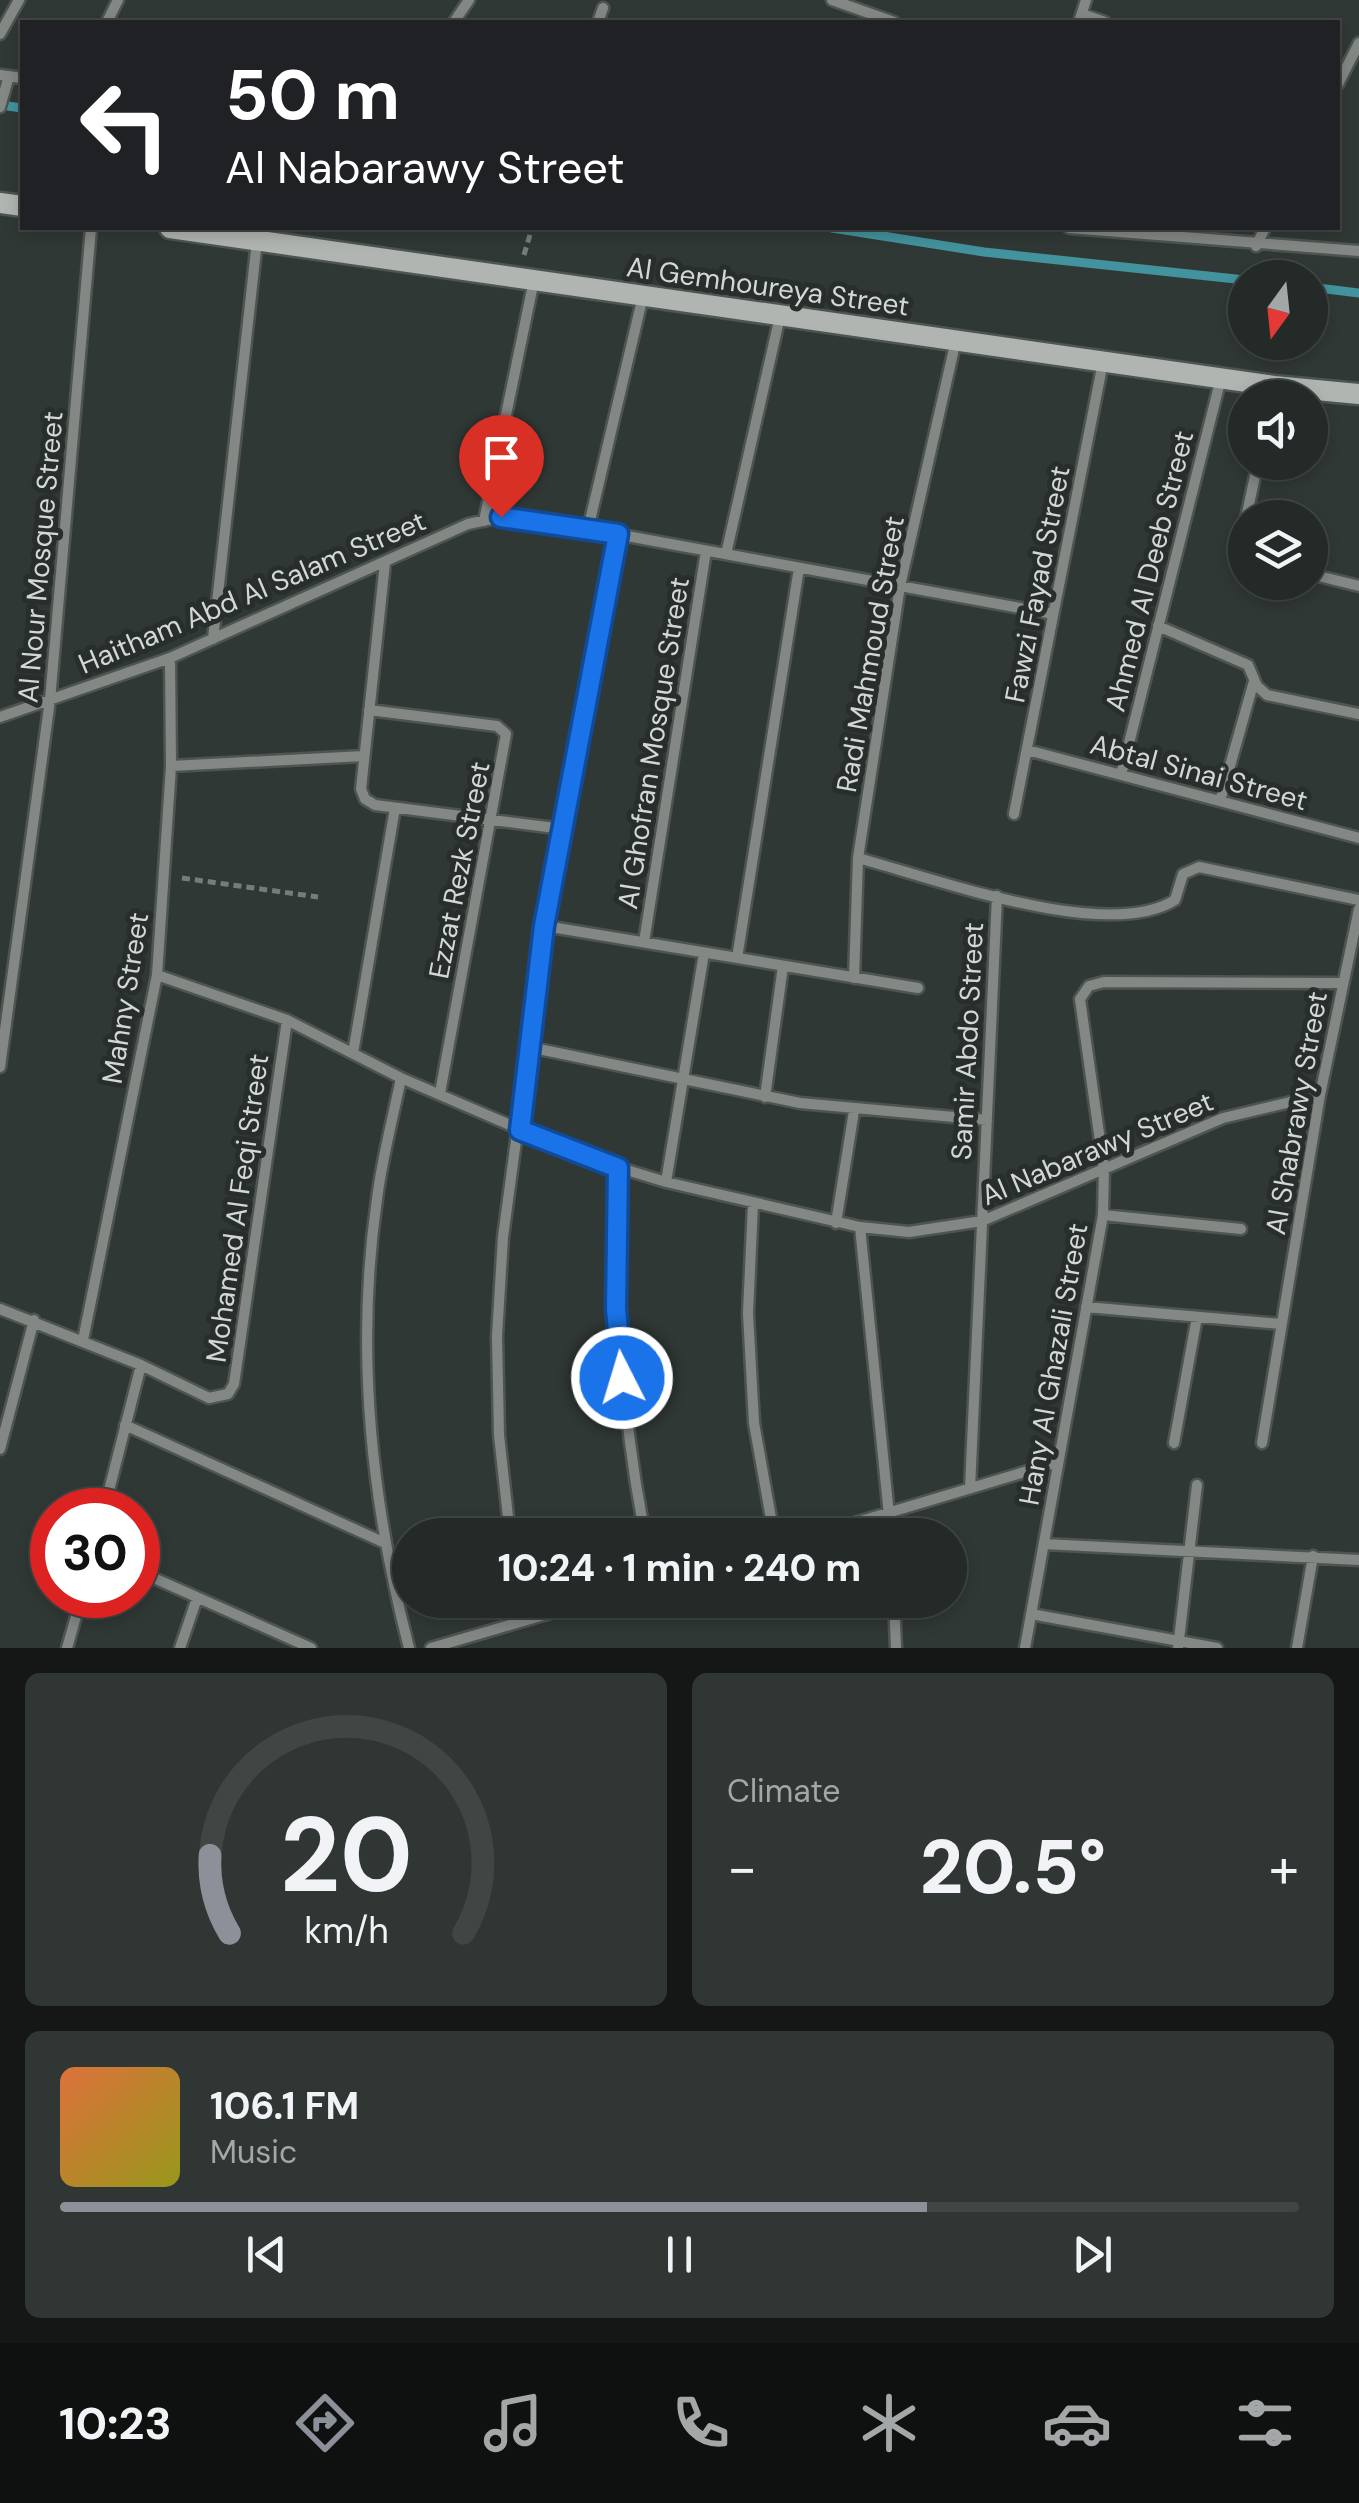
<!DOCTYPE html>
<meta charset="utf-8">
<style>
body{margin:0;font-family:"DM Sans",sans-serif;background:#303634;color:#f1f3f6;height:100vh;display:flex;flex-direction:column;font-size:38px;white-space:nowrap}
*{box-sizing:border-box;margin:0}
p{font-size:32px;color:#a3a7a8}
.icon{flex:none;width:55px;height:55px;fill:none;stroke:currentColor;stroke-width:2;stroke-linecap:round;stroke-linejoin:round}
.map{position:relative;height:1648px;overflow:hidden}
.drawer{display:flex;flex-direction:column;gap:25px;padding:25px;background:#141716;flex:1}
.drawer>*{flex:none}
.guide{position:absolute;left:20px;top:20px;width:1320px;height:210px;border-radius:0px;box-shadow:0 5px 15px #0003,0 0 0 2px #414645;background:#202124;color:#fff;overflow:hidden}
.needle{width:65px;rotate:195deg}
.tools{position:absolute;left:1228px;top:260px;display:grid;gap:20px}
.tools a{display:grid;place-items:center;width:100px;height:100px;border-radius:50%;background:#242a28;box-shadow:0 5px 15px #0003,0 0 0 2px #414645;font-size:50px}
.speed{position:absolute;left:30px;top:1488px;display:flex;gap:20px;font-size:50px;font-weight:700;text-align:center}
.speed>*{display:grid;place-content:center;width:130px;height:130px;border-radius:50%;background:#242a28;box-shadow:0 5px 15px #0003,0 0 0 2px #414645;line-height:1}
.speed .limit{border:15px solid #d22;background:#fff;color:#111}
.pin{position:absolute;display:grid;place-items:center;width:85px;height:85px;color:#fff;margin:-102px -42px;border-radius:50% 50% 50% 0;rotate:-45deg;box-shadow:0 0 10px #0007}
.pin .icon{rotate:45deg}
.me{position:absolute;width:110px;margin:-55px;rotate:355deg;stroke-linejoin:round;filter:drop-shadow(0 0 8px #0008)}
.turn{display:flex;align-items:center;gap:35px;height:210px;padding:0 40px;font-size:45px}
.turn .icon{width:130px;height:130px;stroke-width:2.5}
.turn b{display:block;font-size:70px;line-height:85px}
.big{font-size:75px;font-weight:800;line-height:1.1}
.drawer .card{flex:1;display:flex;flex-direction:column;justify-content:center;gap:15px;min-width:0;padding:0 35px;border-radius:15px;background:#303634}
.drawer .dial{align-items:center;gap:0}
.dial svg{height:260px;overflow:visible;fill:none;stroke:#414645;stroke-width:7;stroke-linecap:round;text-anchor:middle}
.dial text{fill:#f1f3f6;stroke:none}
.song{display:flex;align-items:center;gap:30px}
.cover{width:120px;height:120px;border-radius:15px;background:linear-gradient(135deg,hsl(20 70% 55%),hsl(60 70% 35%))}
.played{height:10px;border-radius:5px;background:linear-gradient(90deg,#8c9099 70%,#414645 70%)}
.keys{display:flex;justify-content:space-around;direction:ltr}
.heat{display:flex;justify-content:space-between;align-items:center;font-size:55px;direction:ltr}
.drawer .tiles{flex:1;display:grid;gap:25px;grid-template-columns:1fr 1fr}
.card:last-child{grid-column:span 2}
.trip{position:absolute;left:392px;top:1518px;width:575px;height:100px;border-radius:50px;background:#242a28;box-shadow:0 5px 15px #0003,0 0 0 2px #414645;font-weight:800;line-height:100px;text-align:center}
.tabs{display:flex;height:160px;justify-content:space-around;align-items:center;background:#0e1110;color:#a3a7a8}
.tabs .icon{width:70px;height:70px}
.tabs .on{color:#8c9099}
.tabs b{font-size:45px;color:#f1f3f6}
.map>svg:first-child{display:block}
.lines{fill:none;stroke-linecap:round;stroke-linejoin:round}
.stream{stroke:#42939d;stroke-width:9}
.minor-casing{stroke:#4d5552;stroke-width:15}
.secondary-casing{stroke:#4d5552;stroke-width:25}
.path{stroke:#767c79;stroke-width:5;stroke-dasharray:8 5;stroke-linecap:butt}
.minor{stroke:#848885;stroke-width:10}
.secondary{stroke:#b1b5b1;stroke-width:20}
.route-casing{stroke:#114b97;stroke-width:25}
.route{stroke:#1a73e8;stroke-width:18}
.labels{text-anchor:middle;stroke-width:10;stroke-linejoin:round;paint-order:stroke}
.street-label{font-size:28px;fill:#d3d8d5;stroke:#272e2b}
</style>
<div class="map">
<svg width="1359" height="1648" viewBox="0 0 1359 1648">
<rect width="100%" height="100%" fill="#303835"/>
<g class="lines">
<path class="stream" d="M0 105 22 108
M832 228 984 252 1245 280
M1310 287 1359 293"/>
<g class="minor-casing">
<path id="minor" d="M832 0 894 22
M1082 14 1105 22
M107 22 118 0
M454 22 469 0
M598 22 603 8
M1079 22 1086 0
M0 34 19 0
M0 75 22 78
M1338 84 1359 43
M0 107 9 76
M1069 228 1359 251
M1256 246 1265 228
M1246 518 1258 462
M484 521 534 280
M1245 522 1240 543 1245 554
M588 529 643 296
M726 554 780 316
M385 563 361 789 365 799 375 805 563 829
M1310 574 1359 586
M1158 626 1248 665 1257 686 1267 695 1359 714
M213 639 257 241
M369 710 497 726 506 734 440 1093
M0 717 170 658 468 524 501 517 534 519 1053 614
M1027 750 1359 838
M171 766 364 756
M1121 775 1221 378
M1220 801 1254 681
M1014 814 1103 362
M858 858C933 878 1107 943 1175 900L1183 874 1199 867 1359 900
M545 926 918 988
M644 942 706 551
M737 958 799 568
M157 975 287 1020 401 1078 584 1157 666 1182 860 1227 909 1232 982 1221 1223 1118 1320 1095
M854 978 858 858 900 586 956 340
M529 1047 800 1103 987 1120
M353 1053 395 808
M0 1067 50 700 91 228
M401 1078C393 1118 382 1158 377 1199 355 1350 371 1501 409 1648
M765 1097 783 966
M618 1168C616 1297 620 1408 645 1535
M666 1182 704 953
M753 1204 748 1313 754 1423 774 1535
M1103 1215 1241 1229
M836 1223 854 1111
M860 1227 891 1535
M1086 1307 1281 1324
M0 1309 141 1365 209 1398 228 1394 234 1384 287 1020
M83 1340 157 975 171 766 170 658
M125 1425 385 1543
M1174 1443 1197 1317
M1262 1443 1320 1095 1359 909
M0 1449 34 1320
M970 1488 997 896
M104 1510 141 1365
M510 1535 499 1435 497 1336 503 1237 545 926 618 534
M814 1535 1058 1462
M1044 1544 1359 1560
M138 1571 311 1648
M523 1600 527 1620
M894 1600 896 1648
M1031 1614 1217 1648
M67 1648 82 1595
M180 1648 197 1598
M431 1648 595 1600
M1025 1648 1103 1215 1104 1169 1080 999 1089 986 1104 982 1343 983
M1178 1648 1197 1485
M1297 1648 1313 1556"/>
</g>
<g class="secondary-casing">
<path id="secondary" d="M0 203 22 206
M170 228 1274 386 1359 394"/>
</g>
<path class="path" d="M524 255 532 228
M182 878 318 897"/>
<use href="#minor" class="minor"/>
<use href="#secondary" class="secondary"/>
</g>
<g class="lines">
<g class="route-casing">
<path id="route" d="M501 517 618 534 544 926 520 1130 618 1168 616 1308 622 1378"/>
</g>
<use href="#route" class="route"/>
</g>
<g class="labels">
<g class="street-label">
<text transform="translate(768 286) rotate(8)" y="10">Al Gemhoureya Street</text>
<text transform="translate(40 557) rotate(-85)" y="10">Al Nour Mosque Street</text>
<text transform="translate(1149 571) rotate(-76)" y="10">Ahmed Al Deeb Street</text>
<text transform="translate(1037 584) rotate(-79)" y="10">Fawzi Fayad Street</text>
<text transform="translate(252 592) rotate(-23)" y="10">Haitham Abd Al Salam Street</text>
<text transform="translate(870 654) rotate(-80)" y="10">Radi Mahmoud Street</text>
<text transform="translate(653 743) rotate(-81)" y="10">Al Ghofran Mosque Street</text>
<text transform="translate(1199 772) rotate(15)" y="10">Abtal Sinai Street</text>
<text transform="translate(459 870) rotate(-79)" y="10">Ezzat Rezk Street</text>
<text transform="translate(125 998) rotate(-81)" y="10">Mahny Street</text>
<text transform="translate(967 1041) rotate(-87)" y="10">Samir Abdo Street</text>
<text transform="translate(1296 1113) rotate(-80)" y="10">Al Shabrawy Street</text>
<text transform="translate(1097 1148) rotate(-23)" y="10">Al Nabarawy Street</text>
<text transform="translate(237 1208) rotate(-82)" y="10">Mohamed Al Feqi Street</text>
<text transform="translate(1053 1364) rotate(-80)" y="10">Hany Al Ghazali Street</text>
</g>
</g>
</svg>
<div class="tools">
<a><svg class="needle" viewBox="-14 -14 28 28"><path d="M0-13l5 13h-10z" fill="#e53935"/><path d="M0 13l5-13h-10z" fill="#a3a7a8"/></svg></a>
<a><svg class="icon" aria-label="sound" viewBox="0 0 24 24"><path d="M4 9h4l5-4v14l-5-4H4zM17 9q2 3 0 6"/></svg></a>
<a><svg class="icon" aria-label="layers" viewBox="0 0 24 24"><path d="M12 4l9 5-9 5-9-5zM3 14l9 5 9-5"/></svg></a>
</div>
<div class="speed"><div class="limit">30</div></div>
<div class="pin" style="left:501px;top:517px;background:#d93025"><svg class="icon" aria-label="arrive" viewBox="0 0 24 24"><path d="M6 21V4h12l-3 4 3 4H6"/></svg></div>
<svg class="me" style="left:622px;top:1378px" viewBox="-20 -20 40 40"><circle r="17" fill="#1a73e8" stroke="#fff" stroke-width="3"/><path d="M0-11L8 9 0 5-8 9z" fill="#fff"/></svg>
<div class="trip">10:24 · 1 min · 240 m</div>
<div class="guide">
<div class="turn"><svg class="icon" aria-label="left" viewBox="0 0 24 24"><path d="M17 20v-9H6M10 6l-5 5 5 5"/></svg><div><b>50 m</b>Al Nabarawy Street</div></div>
</div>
</div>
<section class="drawer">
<div class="tiles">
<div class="card dial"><svg viewBox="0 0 100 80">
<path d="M14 69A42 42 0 1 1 86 69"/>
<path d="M14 69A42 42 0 0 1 8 45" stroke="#8c9099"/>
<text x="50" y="56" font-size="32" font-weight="700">20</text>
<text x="50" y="72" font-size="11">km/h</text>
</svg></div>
<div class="card"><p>Climate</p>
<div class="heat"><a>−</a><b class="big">20.5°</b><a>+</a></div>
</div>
<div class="card">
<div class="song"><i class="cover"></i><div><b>106.1 FM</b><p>Music</p></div></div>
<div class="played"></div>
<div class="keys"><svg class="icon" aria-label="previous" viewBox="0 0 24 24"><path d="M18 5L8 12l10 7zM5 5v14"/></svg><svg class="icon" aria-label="pause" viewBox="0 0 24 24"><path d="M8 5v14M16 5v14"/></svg><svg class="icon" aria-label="next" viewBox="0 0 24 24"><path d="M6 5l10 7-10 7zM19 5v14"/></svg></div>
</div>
</div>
</section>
<nav class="tabs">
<b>10:23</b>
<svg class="icon on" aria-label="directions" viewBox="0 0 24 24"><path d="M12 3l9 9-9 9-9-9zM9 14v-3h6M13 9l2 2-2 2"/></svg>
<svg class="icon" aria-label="music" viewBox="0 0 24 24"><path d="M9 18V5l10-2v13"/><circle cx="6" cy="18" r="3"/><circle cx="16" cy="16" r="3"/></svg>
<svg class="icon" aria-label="phone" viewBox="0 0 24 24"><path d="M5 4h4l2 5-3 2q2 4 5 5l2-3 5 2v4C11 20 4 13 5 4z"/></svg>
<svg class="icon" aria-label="climate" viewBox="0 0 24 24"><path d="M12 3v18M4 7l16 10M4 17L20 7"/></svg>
<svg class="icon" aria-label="car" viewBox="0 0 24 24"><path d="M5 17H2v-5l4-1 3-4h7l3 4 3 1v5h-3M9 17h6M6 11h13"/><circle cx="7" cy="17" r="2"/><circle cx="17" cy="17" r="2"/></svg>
<svg class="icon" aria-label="filters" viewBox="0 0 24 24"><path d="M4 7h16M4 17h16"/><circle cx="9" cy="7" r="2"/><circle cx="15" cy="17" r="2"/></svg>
</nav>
